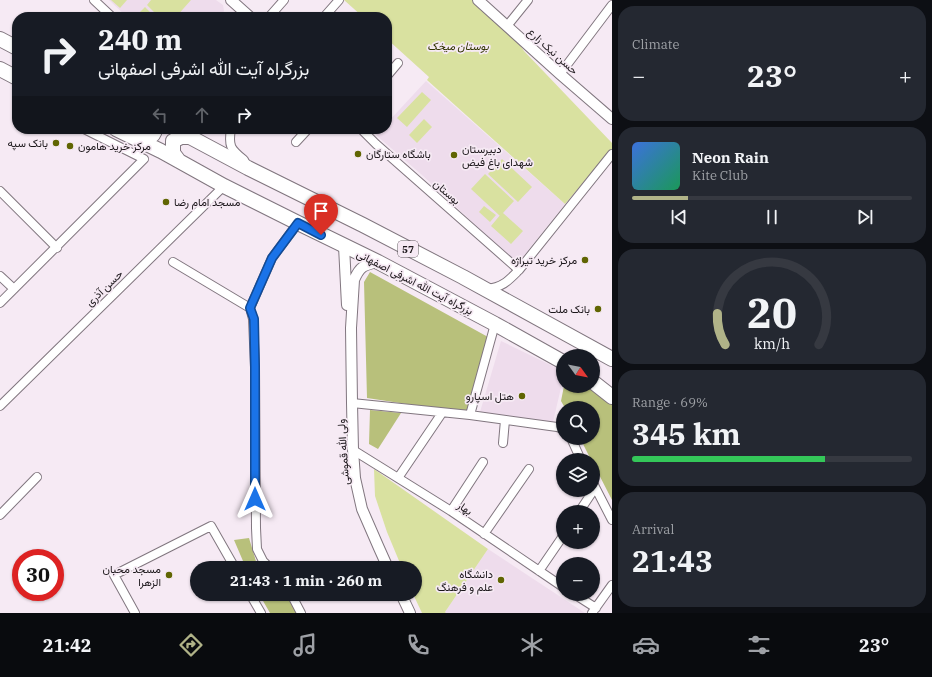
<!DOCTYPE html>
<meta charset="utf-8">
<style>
body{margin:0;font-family:"IBM Plex Serif",Vazirmatn,serif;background:#242831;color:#f1f3f6;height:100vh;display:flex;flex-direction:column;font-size:15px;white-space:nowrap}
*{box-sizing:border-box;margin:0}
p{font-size:13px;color:#9ea1a6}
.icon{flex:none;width:22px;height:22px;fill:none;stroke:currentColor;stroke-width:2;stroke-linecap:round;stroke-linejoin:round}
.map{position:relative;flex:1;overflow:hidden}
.details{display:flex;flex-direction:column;gap:6px;padding:6px;background:#0d0f14;width:320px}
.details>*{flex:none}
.guide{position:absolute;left:12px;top:12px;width:380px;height:122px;border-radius:16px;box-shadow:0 1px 3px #0004;background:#171b24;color:#f1f3f6;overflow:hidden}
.needle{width:26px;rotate:123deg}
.controls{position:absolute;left:556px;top:349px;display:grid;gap:8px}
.controls a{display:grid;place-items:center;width:44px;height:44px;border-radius:50%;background:#171b24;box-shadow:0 1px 3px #0004;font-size:20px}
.speed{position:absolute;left:12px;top:549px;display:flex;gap:8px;font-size:20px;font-weight:700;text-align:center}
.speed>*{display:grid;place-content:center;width:52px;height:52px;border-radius:50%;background:#171b24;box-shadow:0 1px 3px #0004;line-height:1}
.speed .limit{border:6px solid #d22;background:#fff;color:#111}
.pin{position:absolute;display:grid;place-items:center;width:34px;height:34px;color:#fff;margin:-41px -17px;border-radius:50% 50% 50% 0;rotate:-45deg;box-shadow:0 0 4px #0007}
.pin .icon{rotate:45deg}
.me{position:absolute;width:44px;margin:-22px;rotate:0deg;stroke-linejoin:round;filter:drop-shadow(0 0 3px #0008)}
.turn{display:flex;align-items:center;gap:14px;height:84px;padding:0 20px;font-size:18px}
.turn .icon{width:52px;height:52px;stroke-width:2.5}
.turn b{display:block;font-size:28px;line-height:34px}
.lanes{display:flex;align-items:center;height:38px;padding:0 20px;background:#0003;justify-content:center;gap:20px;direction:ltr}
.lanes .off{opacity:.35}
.big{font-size:30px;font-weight:800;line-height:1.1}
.details .widget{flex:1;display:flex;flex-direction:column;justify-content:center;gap:6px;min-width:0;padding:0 14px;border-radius:16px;background:#242831}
.details .dial{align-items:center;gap:0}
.dial svg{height:104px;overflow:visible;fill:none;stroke:#363941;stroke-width:7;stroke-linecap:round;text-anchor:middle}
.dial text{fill:#f1f3f6;stroke:none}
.song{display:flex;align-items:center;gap:12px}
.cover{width:48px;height:48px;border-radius:6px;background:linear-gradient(135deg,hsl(220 70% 55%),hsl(150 70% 35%))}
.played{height:4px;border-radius:2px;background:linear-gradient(90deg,#b0b388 20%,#363941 20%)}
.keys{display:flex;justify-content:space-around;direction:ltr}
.heat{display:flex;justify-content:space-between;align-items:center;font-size:22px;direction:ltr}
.charge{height:6px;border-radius:3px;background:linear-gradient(90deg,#34c759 69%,#363941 0)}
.trip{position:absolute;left:190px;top:561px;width:232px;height:40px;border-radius:20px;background:#171b24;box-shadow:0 1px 3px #0004;font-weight:800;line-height:40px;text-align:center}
.menu{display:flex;height:64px;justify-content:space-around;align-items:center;background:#090b0e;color:#9ea1a6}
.menu .icon{width:28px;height:28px}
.menu .active{color:#b0b388}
.menu b{font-size:18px;color:#f1f3f6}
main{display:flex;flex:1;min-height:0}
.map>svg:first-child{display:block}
.built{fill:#eedcec}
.green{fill:#d9e1a0}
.forest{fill:#b8c07b}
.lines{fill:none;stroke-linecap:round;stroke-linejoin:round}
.minor-casing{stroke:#81767f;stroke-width:10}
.tertiary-casing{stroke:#81767f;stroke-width:12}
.trunk-casing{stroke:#81767f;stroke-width:16}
.minor{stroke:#fff;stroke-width:8}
.tertiary{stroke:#fff;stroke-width:10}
.trunk{stroke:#fff;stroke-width:14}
.route-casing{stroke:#114b97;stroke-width:10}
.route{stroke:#1a73e8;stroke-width:7}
.poi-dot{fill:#606502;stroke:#f6eaf4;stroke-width:1.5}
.labels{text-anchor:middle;stroke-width:3.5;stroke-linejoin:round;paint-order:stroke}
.shield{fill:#f6eaf4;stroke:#5d565b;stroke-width:1}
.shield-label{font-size:10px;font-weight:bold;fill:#1b161a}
.park-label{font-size:11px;font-style:italic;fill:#313400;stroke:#f6eaf4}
.street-label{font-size:11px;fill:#1b161a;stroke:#f6eaf4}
.poi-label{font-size:11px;fill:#1b161a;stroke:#f6eaf4;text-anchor:end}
</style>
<main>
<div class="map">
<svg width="612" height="613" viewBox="0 0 612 613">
<rect width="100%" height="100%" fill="#f6eaf4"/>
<path class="built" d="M109 0H216L223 5 224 11 220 17H127Z
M426 81 565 204 517 264 422 175 376 135 381 129H387V123Z
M501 341 563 371V379L553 422 480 412Z
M488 549 585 613H446L445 612Z"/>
<path class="green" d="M111 0H127L120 8Z
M151 0H191L176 17H159L147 5Z
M344 0H472L516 39 524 51 612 143V149L565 204 427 80 429 77 387 39V17H363Z
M145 7 155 17H135Z
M422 92 431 100 407 127 397 118Z
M424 119 432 127 417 143 409 135Z
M502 159 532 187 518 202 488 174Z
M485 174 514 201 503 213 523 231 511 244 491 226 501 214 500 216 471 189Z
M484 206 496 215 490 222 479 212Z
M374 469 488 549 445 612 446 613H422L413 594H415V568H402L387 532 375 496Z"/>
<path class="forest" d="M370 272 488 337 466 413 367 398 364 282Z
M564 386H591L612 403V500L593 463V460H591L580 438H593V408H565L561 401Z
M370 410 401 413 378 449 369 444Z
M249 538 258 568H246L234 540Z
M259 594H286L297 613H270Z"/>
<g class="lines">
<g class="minor-casing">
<path id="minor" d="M94 0 112 17
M269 17 284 0
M324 17 339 0
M507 26 528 0
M560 74 612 5
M387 76 398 63
M231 129C228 147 231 149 244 160L245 162
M361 129 376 144 519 270
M296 142 308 129
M0 191 57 248
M173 262 250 308
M0 276 14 289
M487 289C503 287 508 281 519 270L612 154
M0 303 144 159 84 129
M352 403 470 415 557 427 563 429
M0 406 224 186
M470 415 495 324
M571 438 581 460
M503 443 505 420
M353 450 451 511 563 587
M398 478 442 413
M593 483 612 520
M451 511 483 462
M579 512 595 488
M0 515 37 477
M484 534 529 469
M270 568 263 561 257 549 256 528 255 367 253 319 250 308 272 258 298 223
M539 571 563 536
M250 594 261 613
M291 594 301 613
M574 594 596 608
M135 613 114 575 211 526 235 568
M592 613 612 585"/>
</g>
<g class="tertiary-casing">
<path id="tertiary" d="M231 0 250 17
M478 0 560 74 612 119
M344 246 347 305
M378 262C364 265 360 266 354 280L351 328 352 403 353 450 355 478 362 509 379 548 388 568
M401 594 410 613"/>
</g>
<g class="trunk-casing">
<path id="trunk" d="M0 39 17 48
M0 69 17 78
M116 129 161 151 224 186 298 223 378 262 495 324 563 362
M175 129 248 168 363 225 463 277 612 359
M137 139C145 139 154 139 155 129
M179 161 173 153V141L181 137H190
M593 382 612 397"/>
</g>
<use href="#minor" class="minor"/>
<use href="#tertiary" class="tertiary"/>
<use href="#trunk" class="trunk"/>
</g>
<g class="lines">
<g class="route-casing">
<path id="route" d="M255 499V367L254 319 250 308 272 258 298 223 321 235"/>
</g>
<use href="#route" class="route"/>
</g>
<g class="poi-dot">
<circle cx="56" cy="143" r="4"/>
<circle cx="70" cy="146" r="4"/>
<circle cx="358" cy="154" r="4"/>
<circle cx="454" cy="155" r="4"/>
<circle cx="166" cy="202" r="4"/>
<circle cx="585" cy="260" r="4"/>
<circle cx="598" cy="309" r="4"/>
<circle cx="522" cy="396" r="4"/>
<circle cx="169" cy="575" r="4"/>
<circle cx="501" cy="580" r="4"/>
</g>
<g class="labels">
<rect class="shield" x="398" y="241" width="20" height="16" rx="3"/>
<g class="shield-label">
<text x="408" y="253">57</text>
</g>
<g class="park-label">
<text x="458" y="50">بوستان میخک</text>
</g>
<g class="street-label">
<text transform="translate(553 51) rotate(42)" y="4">حسن نیک زارع</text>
<text transform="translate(447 192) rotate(41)" y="4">بوستان</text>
<text transform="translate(415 282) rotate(27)" y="4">بزرگراه آیت الله اشرفی اصفهانی</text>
<text transform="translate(104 288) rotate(-44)" y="4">حسن آذری</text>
<text transform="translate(343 452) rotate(-94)" y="4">ولی الله قموشی</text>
<text transform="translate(465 508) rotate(34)" y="4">بهار</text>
</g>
<g class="poi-label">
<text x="48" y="147">بانک سپه</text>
<text x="78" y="150" text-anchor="start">مرکز خرید هامون</text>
<text x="462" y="153" text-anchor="start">دبیرستان<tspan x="462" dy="13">شهدای باغ فیض</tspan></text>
<text x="366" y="158" text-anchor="start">باشگاه ستارگان</text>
<text x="174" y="206" text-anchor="start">مسجد امام رضا</text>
<text x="577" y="264">مرکز خرید تیراژه</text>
<text x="590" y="313">بانک ملت</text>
<text x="514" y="400">هتل اسپارو</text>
<text x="161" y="573">مسجد محبان<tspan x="161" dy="13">الزهرا</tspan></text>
<text x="493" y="578">دانشگاه<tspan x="493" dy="13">علم و فرهنگ</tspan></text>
</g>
</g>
</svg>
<div class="controls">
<a><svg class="needle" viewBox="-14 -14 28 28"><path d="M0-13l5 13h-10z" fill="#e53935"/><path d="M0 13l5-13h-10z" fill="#9ea1a6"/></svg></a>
<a><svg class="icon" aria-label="search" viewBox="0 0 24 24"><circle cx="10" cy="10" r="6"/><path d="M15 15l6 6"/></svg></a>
<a><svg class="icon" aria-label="layers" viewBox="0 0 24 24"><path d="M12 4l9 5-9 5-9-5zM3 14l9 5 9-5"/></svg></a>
<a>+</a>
<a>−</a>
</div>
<div class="speed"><div class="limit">30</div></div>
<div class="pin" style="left:321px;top:235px;background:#d93025"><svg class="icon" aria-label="arrive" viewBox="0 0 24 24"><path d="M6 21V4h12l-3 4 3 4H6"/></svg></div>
<svg class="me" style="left:255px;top:499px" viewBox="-20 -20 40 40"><path d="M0-17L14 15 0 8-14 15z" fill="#1a73e8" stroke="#fff" stroke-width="4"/></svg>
<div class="trip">21:43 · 1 min · 260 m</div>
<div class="guide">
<div class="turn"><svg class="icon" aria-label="right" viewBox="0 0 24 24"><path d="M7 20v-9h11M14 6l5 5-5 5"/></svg><div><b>240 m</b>بزرگراه آیت الله اشرفی اصفهانی</div></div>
<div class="lanes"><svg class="icon off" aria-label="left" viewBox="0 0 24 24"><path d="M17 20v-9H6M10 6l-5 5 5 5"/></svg><svg class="icon off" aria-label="ahead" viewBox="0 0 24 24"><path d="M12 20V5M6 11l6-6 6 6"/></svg><svg class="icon" aria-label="right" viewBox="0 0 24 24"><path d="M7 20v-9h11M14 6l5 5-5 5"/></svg></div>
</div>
</div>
<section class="details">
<div class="widget"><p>Climate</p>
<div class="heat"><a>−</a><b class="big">23°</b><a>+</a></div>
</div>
<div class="widget">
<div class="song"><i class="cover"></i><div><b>Neon Rain</b><p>Kite Club</p></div></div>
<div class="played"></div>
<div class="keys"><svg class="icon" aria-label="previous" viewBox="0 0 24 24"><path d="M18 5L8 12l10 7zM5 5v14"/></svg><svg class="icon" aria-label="pause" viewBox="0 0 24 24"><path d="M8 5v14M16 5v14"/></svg><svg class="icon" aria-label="next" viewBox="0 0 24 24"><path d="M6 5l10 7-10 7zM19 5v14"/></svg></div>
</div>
<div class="widget dial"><svg viewBox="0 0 100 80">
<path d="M14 69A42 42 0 1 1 86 69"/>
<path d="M14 69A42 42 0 0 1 8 45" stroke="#b0b388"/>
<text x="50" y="56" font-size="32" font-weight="700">20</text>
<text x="50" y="72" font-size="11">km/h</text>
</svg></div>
<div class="widget"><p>Range · 69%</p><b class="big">345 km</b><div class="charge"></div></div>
<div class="widget"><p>Arrival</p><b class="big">21:43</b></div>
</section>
</main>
<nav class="menu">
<b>21:42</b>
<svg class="icon active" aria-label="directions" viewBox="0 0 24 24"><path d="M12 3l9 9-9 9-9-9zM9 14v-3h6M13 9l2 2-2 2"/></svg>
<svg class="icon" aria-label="music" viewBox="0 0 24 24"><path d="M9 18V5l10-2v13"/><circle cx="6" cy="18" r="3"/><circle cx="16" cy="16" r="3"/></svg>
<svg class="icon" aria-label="phone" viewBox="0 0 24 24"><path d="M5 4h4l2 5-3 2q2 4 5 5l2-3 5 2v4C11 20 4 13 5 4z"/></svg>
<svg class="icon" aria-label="climate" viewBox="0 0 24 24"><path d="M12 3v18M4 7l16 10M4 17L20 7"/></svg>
<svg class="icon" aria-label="car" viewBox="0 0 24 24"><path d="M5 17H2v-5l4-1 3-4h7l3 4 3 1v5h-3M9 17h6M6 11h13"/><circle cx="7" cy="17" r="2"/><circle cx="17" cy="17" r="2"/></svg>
<svg class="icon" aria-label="filters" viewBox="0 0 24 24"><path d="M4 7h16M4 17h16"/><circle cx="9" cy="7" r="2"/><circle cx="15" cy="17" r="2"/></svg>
<b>23°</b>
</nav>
